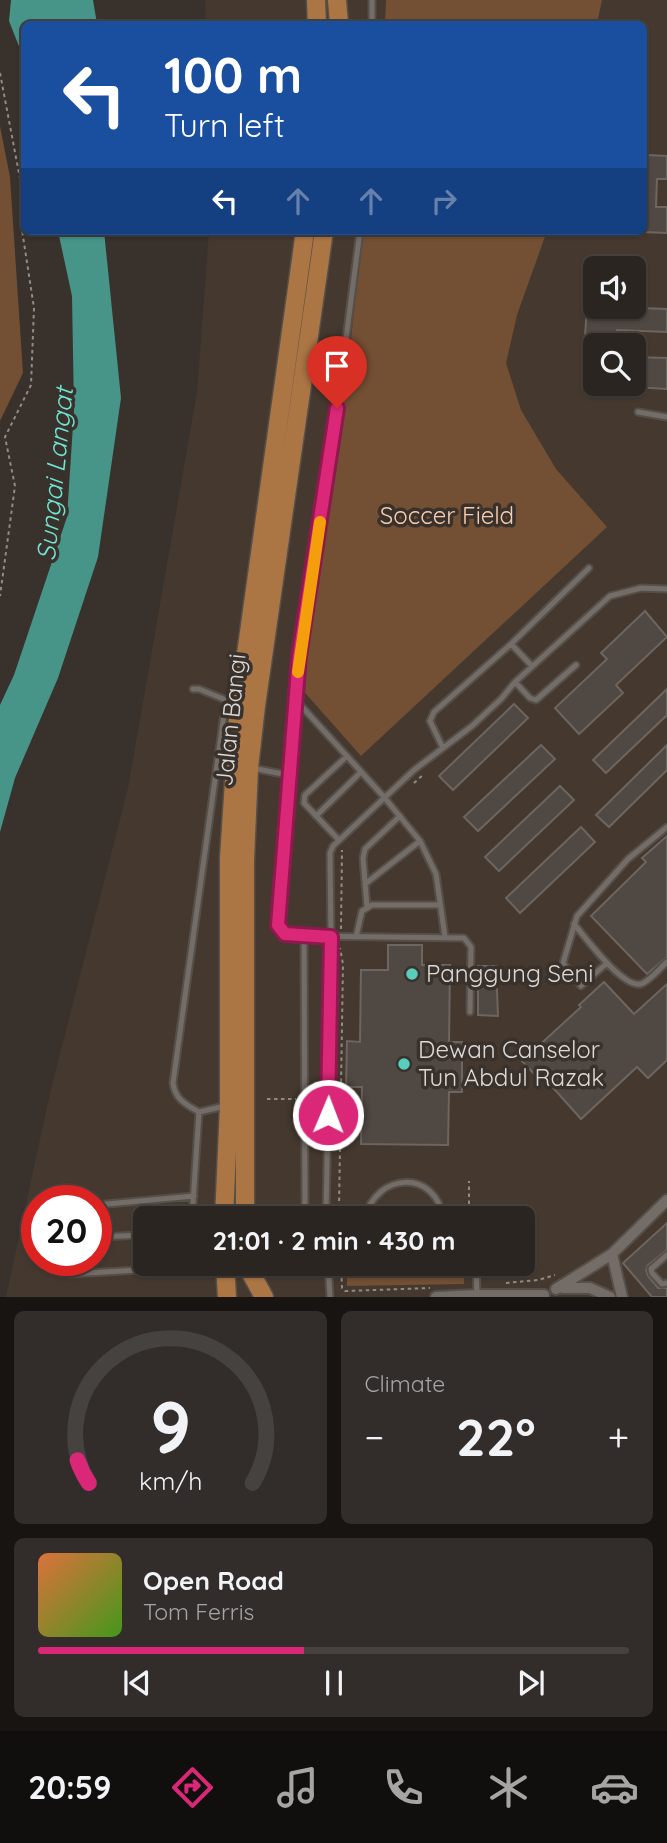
<!DOCTYPE html>
<meta charset="utf-8">
<style>
body{margin:0;font-family:Quicksand,sans-serif;background:#322d2a;color:#f1f3f6;height:100vh;display:flex;flex-direction:column;font-size:26px;white-space:nowrap}
*{box-sizing:border-box;margin:0}
p{font-size:23px;color:#a5a5a5}
.icon{flex:none;width:38px;height:38px;fill:none;stroke:currentColor;stroke-width:2;stroke-linecap:round;stroke-linejoin:round}
.map{position:relative;height:1297px;overflow:hidden}
.drawer{display:flex;flex-direction:column;gap:14px;padding:14px;background:#171412;flex:1}
.drawer>*{flex:none}
.top-card{position:absolute;left:21px;top:21px;width:626px;height:214px;border-radius:10px;box-shadow:0 2px 5px #0004,0 0 0 2px #46423f;background:#1a4fa0;color:#fff;overflow:hidden}
.tools{position:absolute;left:583px;top:256px;display:grid;gap:14px}
.tools a{display:grid;place-items:center;width:63px;height:63px;border-radius:10px;background:#2a2521;box-shadow:0 2px 5px #0004,0 0 0 2px #46423f;font-size:35px}
.speed{position:absolute;left:21px;top:1185px;display:flex;gap:14px;font-size:35px;font-weight:700;text-align:center}
.speed>*{display:grid;place-content:center;width:91px;height:91px;border-radius:50%;background:#2a2521;box-shadow:0 2px 5px #0004,0 0 0 2px #46423f;line-height:1}
.speed .limit{border:10px solid #d22;background:#fff;color:#111}
.pin{position:absolute;display:grid;place-items:center;width:60px;height:60px;color:#fff;margin:-72px -30px;border-radius:50% 50% 50% 0;rotate:-45deg;box-shadow:0 0 7px #0007}
.pin .icon{rotate:45deg}
.me{position:absolute;width:77px;margin:-38px;rotate:1deg;stroke-linejoin:round;filter:drop-shadow(0 0 5px #0008)}
.turn{display:flex;align-items:center;gap:24px;height:147px;padding:0 28px;font-size:32px}
.turn .icon{width:91px;height:91px;stroke-width:2.5}
.turn b{display:block;font-size:49px;line-height:60px}
.lanes{display:flex;align-items:center;height:66px;padding:0 28px;background:#0003;justify-content:center;gap:35px;direction:ltr}
.lanes .off{opacity:.35}
.big{font-size:52px;font-weight:800;line-height:1.1}
.drawer .widget{flex:1;display:flex;flex-direction:column;justify-content:center;gap:10px;min-width:0;padding:0 24px;border-radius:10px;background:#322d2a}
.drawer .dial{align-items:center;gap:0}
.dial svg{height:182px;overflow:visible;fill:none;stroke:#46423f;stroke-width:7;stroke-linecap:round;text-anchor:middle}
.dial text{fill:#f1f3f6;stroke:none}
.song{display:flex;align-items:center;gap:21px}
.cover{width:84px;height:84px;border-radius:10px;background:linear-gradient(135deg,hsl(20 70% 55%),hsl(100 70% 35%))}
.played{height:7px;border-radius:4px;background:linear-gradient(90deg,#db2777 45%,#46423f 45%)}
.keys{display:flex;justify-content:space-around;direction:ltr}
.heat{display:flex;justify-content:space-between;align-items:center;font-size:38px;direction:ltr}
.drawer .tiles{flex:1;display:grid;gap:14px;grid-template-columns:1fr 1fr}
.widget:last-child{grid-column:span 2}
.trip{position:absolute;left:133px;top:1206px;width:402px;height:70px;border-radius:10px;background:#2a2521;box-shadow:0 2px 5px #0004,0 0 0 2px #46423f;font-weight:800;line-height:70px;text-align:center}
.tab-bar{display:flex;height:112px;justify-content:space-around;align-items:center;background:#110f0d;color:#a5a5a5}
.tab-bar .icon{width:49px;height:49px}
.tab-bar .current{color:#db2777}
.tab-bar b{font-size:32px;color:#f1f3f6}
.map>svg:first-child{display:block}
.built{fill:#45392f;fill-rule:evenodd}
.green{fill:#734f33}
.water{fill:#479589}
.building{fill:#504843;stroke:#6d655f;stroke-width:2}
.lines{fill:none;stroke-linecap:round;stroke-linejoin:round}
.lane-casing{stroke:#554f4a;stroke-width:9}
.street-casing{stroke:#554f4a;stroke-width:14}
.primary-casing{stroke:#554f4a;stroke-width:21}
.path{stroke:#918b87;stroke-width:2;stroke-dasharray:3.5 3.5;stroke-linecap:butt}
.lane{stroke:#746c66;stroke-width:5}
.street{stroke:#746c66;stroke-width:10}
.primary{stroke:#ac7544;stroke-width:18}
.route-casing{stroke:#8e194d;stroke-width:18}
.route{stroke:#db2777;stroke-width:12}
.slow{stroke:#f59e0b;stroke-width:12}
.poi-dot{fill:#5acebd;stroke:#38312c;stroke-width:2.5}
.labels{text-anchor:middle;stroke-width:7;stroke-linejoin:round;paint-order:stroke}
.park-label{font-size:24px;fill:#f8ccac;stroke:#38312c}
.street-label{font-size:24px;fill:#ded9d6;stroke:#38312c}
.poi-label{font-size:24px;fill:#ded9d6;stroke:#38312c;text-anchor:start}
.water-label{font-size:26px;font-style:italic;fill:#71e5d3;stroke:#38312c}
</style>
<div class="map">
<svg width="667" height="1297" viewBox="0 0 667 1297">
<rect width="100%" height="100%" fill="#38312c"/>
<path class="built" d="M205 0H667V1297H6L50 1093 128 788 197 392 209 231H644V24H206ZM595 268H634V306H595ZM595 345H634V383H595ZM37 1200H96V1260H37ZM145 1218H523V1264H145Z"/>
<path class="green" d="M386 0H602L597 24H385Z
M0 126 10 177 23 373 0 421Z
M363 231H547L517 315 506 363 521 410 556 469 607 527 361 756 299 686 338 455Z
M347 1264H464V1284L347 1286Z"/>
<path class="water" d="M11 0H93L97 24H24V59L9 21Z
M58 231H104L121 398 98 557 58 678 15 778 0 832V705L14 675 67 517 74 410 72 296Z"/>
<path class="building" d="M648 155 667 156V179H657L656 207H667V233L644 232V188H646Z
M587 306 667 309V332L617 330 616 345H595V352L584 351Z
M634 357 667 358V389L634 387Z
M645 611 667 637 616 685 623 693 579 734 555 708 607 659 601 653Z
M667 689V715L606 773 593 760Z
M514 704 528 718 453 790 439 776Z
M541 745 555 759 478 831 464 817Z
M667 745V770L609 827 596 815Z
M560 786 574 800 499 871 485 857Z
M581 827 595 842 520 913 506 898Z
M667 836V957L647 974 591 916 646 862 642 858Z
M388 945H422V965H450L449 1042H462V1092H449L448 1145 361 1144 362 1087H346L347 1041 360 1042 361 970H388Z
M478 966H496L498 1016 478 1015Z
M604 982 634 1014 667 984V1060L648 1078 637 1067 581 1119 540 1073 536 1076 522 1061 581 1007 579 1005Z
M667 1223V1250L648 1265 646 1270 648 1276 658 1288H667V1297H652L623 1263Z"/>
<g class="lines">
<g class="lane-casing">
<path id="lane" d="M372 24V0
M360 231 337 408 299 656 278 925 285 934 304 936 464 938 471 947 470 1012
M638 412 667 417
M532 666 511 644 589 568
M515 682 530 698 536 700 576 665
M193 689H199L226 700
M295 699 384 797 420 841 436 874 445 937
M443 748 430 721 434 712 511 644
M252 768 288 775
M316 816 361 772
M338 839 304 803 305 795 347 756
M365 884 420 841
M367 907 363 858 365 849 400 816
M574 924C586 938 622 988 641 984 650 981 660 968 667 962
M304 936 305 1207C309 1217 317 1217 326 1217L331 937 330 853 333 846 414 770 472 726 501 699 515 682 610 596 641 588 667 589
M356 937 362 911 372 905H440
M607 963 581 986 563 963 577 916 628 859 667 827
M199 1112C185 1104 175 1099 173 1083L226 700
M96 1205 194 1196
M192 1218 199 1112 225 1106
M326 1218H340
M365 1218C376 1172 436 1169 443 1218
M96 1237 145 1235
M667 1255 651 1269 652 1273 662 1284 667 1283
M55 1260 56 1268 61 1272 70 1274 173 1268 181 1264
M328 1264 330 1297
M476 1264 477 1295"/>
</g>
<g class="street-casing">
<path id="street" d="M612 1254 622 1297
M563 1288H590L610 1297
M556 1289 612 1254 667 1200
M436 1297 477 1295H544"/>
</g>
<g class="primary-casing">
<path id="primary" d="M316 0 317 24
M337 0 339 24
M224 1218 229 1106V858L239 704 305 231
M245 1218V860L249 768 256 706 324 231
M225 1264 227 1297
M246 1264 264 1297"/>
</g>
<path class="path" d="M0 73 21 184 20 217 34 308 31 385 5 437 15 486 0 596
M414 783 423 775
M341 929 342 850
M267 1099H296
M339 1208 343 964 340 948
M469 1218V1181
M341 1264 342 1288 345 1291 430 1288
M506 1283 538 1280 555 1275"/>
<use href="#lane" class="lane"/>
<use href="#street" class="street"/>
<use href="#primary" class="primary"/>
</g>
<g class="lines">
<g class="route-casing">
<path id="route" d="M328 1115 331 937 285 934 278 925 299 656 337 408"/>
</g>
<use href="#route" class="route"/>
<path class="slow" d="M298 672 320 522"/>
</g>
<g class="poi-dot">
<circle cx="412" cy="974" r="7"/>
<circle cx="404" cy="1064" r="7"/>
</g>
<g class="labels">
<g class="park-label">
<text x="447" y="524">Soccer Field</text>
</g>
<g class="street-label">
<text transform="translate(231 720) rotate(-84)" y="8">Jalan Bangi</text>
</g>
<g class="poi-label">
<text x="426" y="982">Panggung Seni</text>
<text x="418" y="1058">Dewan Canselor<tspan x="418" dy="28">Tun Abdul Razak</tspan></text>
</g>
<g class="water-label">
<text transform="translate(55 474) rotate(-84)" y="9">Sungai Langat</text>
</g>
</g>
</svg>
<div class="tools">
<a><svg class="icon" aria-label="sound" viewBox="0 0 24 24"><path d="M4 9h4l5-4v14l-5-4H4zM17 9q2 3 0 6"/></svg></a>
<a><svg class="icon" aria-label="search" viewBox="0 0 24 24"><circle cx="10" cy="10" r="6"/><path d="M15 15l6 6"/></svg></a>
</div>
<div class="speed"><div class="limit">20</div></div>
<div class="pin" style="left:337px;top:408px;background:#d93025"><svg class="icon" aria-label="arrive" viewBox="0 0 24 24"><path d="M6 21V4h12l-3 4 3 4H6"/></svg></div>
<svg class="me" style="left:328px;top:1115px" viewBox="-20 -20 40 40"><circle r="17" fill="#db2777" stroke="#fff" stroke-width="3"/><path d="M0-11L8 9 0 5-8 9z" fill="#fff"/></svg>
<div class="trip">21:01 · 2 min · 430 m</div>
<div class="top-card">
<div class="turn"><svg class="icon" aria-label="left" viewBox="0 0 24 24"><path d="M17 20v-9H6M10 6l-5 5 5 5"/></svg><div><b>100 m</b>Turn left</div></div>
<div class="lanes"><svg class="icon" aria-label="left" viewBox="0 0 24 24"><path d="M17 20v-9H6M10 6l-5 5 5 5"/></svg><svg class="icon off" aria-label="ahead" viewBox="0 0 24 24"><path d="M12 20V5M6 11l6-6 6 6"/></svg><svg class="icon off" aria-label="ahead" viewBox="0 0 24 24"><path d="M12 20V5M6 11l6-6 6 6"/></svg><svg class="icon off" aria-label="right" viewBox="0 0 24 24"><path d="M7 20v-9h11M14 6l5 5-5 5"/></svg></div>
</div>
</div>
<section class="drawer">
<div class="tiles">
<div class="widget dial"><svg viewBox="0 0 100 80">
<path d="M14 69A42 42 0 1 1 86 69"/>
<path d="M14 69A42 42 0 0 1 9 59" stroke="#db2777"/>
<text x="50" y="56" font-size="32" font-weight="700">9</text>
<text x="50" y="72" font-size="11">km/h</text>
</svg></div>
<div class="widget"><p>Climate</p>
<div class="heat"><a>−</a><b class="big">22°</b><a>+</a></div>
</div>
<div class="widget">
<div class="song"><i class="cover"></i><div><b>Open Road</b><p>Tom Ferris</p></div></div>
<div class="played"></div>
<div class="keys"><svg class="icon" aria-label="previous" viewBox="0 0 24 24"><path d="M18 5L8 12l10 7zM5 5v14"/></svg><svg class="icon" aria-label="pause" viewBox="0 0 24 24"><path d="M8 5v14M16 5v14"/></svg><svg class="icon" aria-label="next" viewBox="0 0 24 24"><path d="M6 5l10 7-10 7zM19 5v14"/></svg></div>
</div>
</div>
</section>
<nav class="tab-bar">
<b>20:59</b>
<svg class="icon current" aria-label="directions" viewBox="0 0 24 24"><path d="M12 3l9 9-9 9-9-9zM9 14v-3h6M13 9l2 2-2 2"/></svg>
<svg class="icon" aria-label="music" viewBox="0 0 24 24"><path d="M9 18V5l10-2v13"/><circle cx="6" cy="18" r="3"/><circle cx="16" cy="16" r="3"/></svg>
<svg class="icon" aria-label="phone" viewBox="0 0 24 24"><path d="M5 4h4l2 5-3 2q2 4 5 5l2-3 5 2v4C11 20 4 13 5 4z"/></svg>
<svg class="icon" aria-label="climate" viewBox="0 0 24 24"><path d="M12 3v18M4 7l16 10M4 17L20 7"/></svg>
<svg class="icon" aria-label="car" viewBox="0 0 24 24"><path d="M5 17H2v-5l4-1 3-4h7l3 4 3 1v5h-3M9 17h6M6 11h13"/><circle cx="7" cy="17" r="2"/><circle cx="17" cy="17" r="2"/></svg>
</nav>
